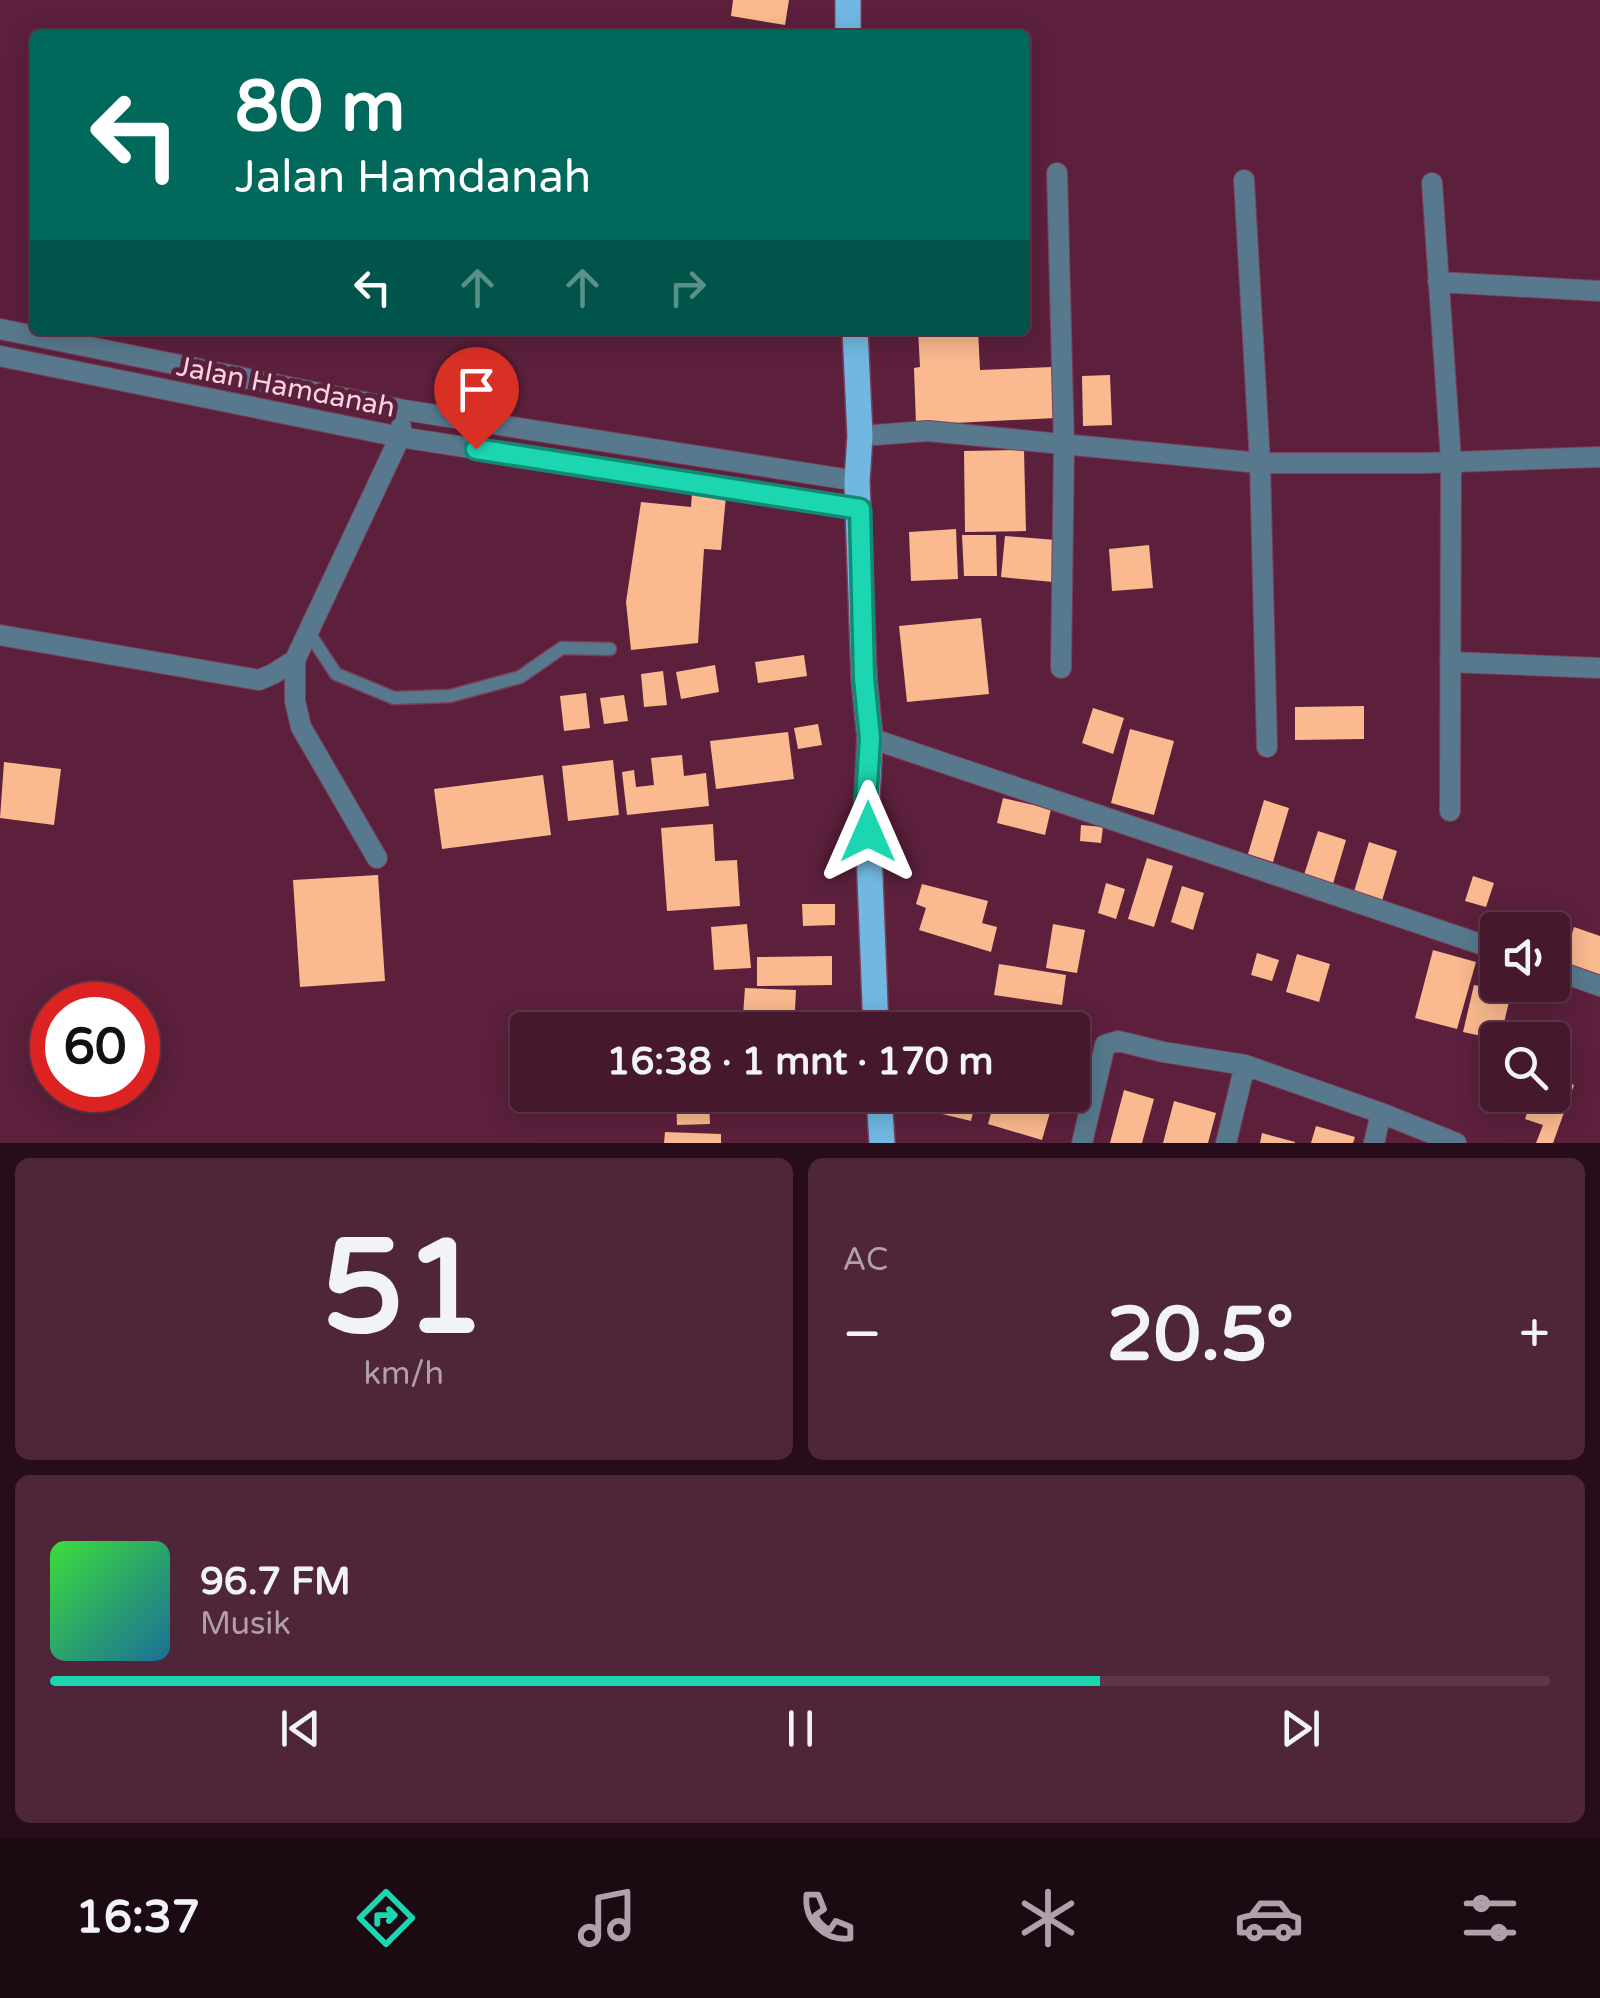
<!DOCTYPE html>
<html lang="id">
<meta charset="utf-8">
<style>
body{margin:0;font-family:"Varela Round",sans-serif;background:#4f2539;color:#f1f3f6;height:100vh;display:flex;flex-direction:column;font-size:38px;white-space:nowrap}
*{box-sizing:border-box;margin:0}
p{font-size:32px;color:#b0a0aa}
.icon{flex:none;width:55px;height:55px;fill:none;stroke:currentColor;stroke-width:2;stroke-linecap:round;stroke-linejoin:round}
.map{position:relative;height:1143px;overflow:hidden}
.panel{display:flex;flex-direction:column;gap:15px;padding:15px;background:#260d19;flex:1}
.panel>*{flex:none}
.hud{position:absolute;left:30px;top:30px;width:1000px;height:305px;border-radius:10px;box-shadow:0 5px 25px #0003,0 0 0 2px #5d3749;background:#00695c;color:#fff;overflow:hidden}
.buttons{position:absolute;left:1480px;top:912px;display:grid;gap:20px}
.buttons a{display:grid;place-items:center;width:90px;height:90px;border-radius:10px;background:#45182d;box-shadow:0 5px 25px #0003,0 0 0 2px #5d3749;font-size:50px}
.speed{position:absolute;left:30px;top:982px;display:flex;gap:20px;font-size:50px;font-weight:700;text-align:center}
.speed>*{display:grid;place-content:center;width:130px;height:130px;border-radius:50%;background:#45182d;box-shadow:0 5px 25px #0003,0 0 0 2px #5d3749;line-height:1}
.speed .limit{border:15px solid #d22;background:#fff;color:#111}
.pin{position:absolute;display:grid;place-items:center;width:85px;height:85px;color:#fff;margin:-102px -42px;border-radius:50% 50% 50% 0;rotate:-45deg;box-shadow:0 0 10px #0007}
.pin .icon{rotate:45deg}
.me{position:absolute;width:110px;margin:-55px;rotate:0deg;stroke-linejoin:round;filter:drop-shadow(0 0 8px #0008)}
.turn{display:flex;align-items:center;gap:35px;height:210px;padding:0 40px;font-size:45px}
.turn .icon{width:130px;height:130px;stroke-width:2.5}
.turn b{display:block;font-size:70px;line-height:85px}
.lanes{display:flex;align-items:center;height:95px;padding:0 40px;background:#0003;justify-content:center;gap:50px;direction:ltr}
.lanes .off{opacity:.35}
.big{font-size:75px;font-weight:700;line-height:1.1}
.panel .tile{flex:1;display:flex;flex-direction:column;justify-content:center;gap:15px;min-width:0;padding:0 35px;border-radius:15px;background:#4f2539}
.panel .dial{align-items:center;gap:0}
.dial b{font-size:130px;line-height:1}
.song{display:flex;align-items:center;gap:30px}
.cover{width:120px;height:120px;border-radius:15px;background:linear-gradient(135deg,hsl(120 70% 55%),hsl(200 70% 35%))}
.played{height:10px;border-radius:5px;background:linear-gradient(90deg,#1cd5b1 70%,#5d3749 70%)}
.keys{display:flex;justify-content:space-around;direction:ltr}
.heat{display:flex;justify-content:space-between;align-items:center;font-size:55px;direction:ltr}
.panel .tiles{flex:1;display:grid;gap:15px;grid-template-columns:1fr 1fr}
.tile:last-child{grid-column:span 2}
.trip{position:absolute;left:510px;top:1012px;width:580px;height:100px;border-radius:10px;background:#45182d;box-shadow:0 5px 25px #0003,0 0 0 2px #5d3749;font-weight:700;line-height:100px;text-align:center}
.menu{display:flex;height:160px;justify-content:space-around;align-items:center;background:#1c0a12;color:#b0a0aa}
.menu .icon{width:70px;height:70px}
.menu .active{color:#1cd5b1}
.menu b{font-size:45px;color:#f1f3f6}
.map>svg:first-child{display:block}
.building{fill:#fab98e}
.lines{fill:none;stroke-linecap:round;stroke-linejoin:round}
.service-casing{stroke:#78405a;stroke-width:15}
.minor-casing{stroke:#78405a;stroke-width:22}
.primary-casing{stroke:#78405a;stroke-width:28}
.service{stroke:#58798d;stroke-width:12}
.minor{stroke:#58798d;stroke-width:20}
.primary{stroke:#70b8e1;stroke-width:25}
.route-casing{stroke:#128a73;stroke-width:25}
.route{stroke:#1cd5b1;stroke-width:18}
.labels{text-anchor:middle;stroke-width:10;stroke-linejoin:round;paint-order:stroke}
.street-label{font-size:28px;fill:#fad3e1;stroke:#5c203c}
</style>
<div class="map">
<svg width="1600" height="1143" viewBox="0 0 1600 1143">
<rect width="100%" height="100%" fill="#5c203c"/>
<path class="building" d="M733 0H789L785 25 731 16Z
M1031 162V183L1025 184V163Z
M918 330H978L980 370 1052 367 1055 418 916 425 914 368 920 367Z
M1110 375 1112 425 1083 426 1082 376Z
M1024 450 1026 531 965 532 964 451Z
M692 493 726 496 721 550 704 549 698 643 631 650 626 602 641 502 691 507Z
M956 529 958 579 911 581 909 532Z
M962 535H996L997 576H964Z
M1005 536 1056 540 1053 582 1001 577Z
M1149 545 1153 588 1112 591 1109 549Z
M981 618 989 694 907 702 899 626Z
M804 655 807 676 758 683 755 662Z
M715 665 719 692 681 699 676 672Z
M663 671 667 705 644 707 641 674Z
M586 693 590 728 564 731 560 696Z
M624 695 628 721 604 724 600 698Z
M1364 706V739L1295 740V707Z
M1093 708 1124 718 1113 754 1082 743Z
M818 724 822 745 798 749 794 728Z
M1130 729 1174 741 1154 815 1111 803Z
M788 732 794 779 716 789 710 741Z
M682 755 684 776 706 773 709 806 627 815 622 772 634 770 636 787 654 785 651 758Z
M613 760 619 815 568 821 562 766Z
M4 762 61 769 54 825 0 818Z
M543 775 551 835 442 849 434 789Z
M1003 798 1051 809 1045 835 997 823Z
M1264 800 1289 808 1273 862 1248 854Z
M713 824 715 861 737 860 740 906 667 911 661 828Z
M1081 825 1103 827 1101 843 1080 841Z
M1318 831 1346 840 1332 887 1303 878Z
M1369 842 1397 851 1381 904 1353 895Z
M1147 858 1173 866 1154 927 1128 919Z
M378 875 385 981 300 987 293 880Z
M1473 876 1494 883 1486 907 1465 901Z
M1106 883 1125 889 1116 919 1098 913Z
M922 884 988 901 982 923 997 927 991 952 919 930 926 908 916 904Z
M1182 886 1204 893 1193 930 1171 922Z
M802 904H835V925L803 926Z
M747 924 751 968 714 970 711 927Z
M1053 924 1085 930 1077 973 1046 968Z
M1574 927 1600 936V982L1561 970Z
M1433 950 1476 962 1457 1029 1415 1018Z
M1257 953 1279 960 1272 981 1251 975Z
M1297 954 1330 964 1319 1002 1286 992Z
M832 956V985L757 986V957Z
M999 964 1066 975 1062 1005 994 995Z
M1474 985 1511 993 1500 1040 1463 1032Z
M745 988 796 990 794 1030H742Z
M1552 1077 1574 1085 1553 1143H1536L1543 1125 1525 1119 1533 1095H1552Z
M1124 1090 1154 1099 1142 1143H1110Z
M676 1095H709L710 1124 677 1125Z
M907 1095H977L971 1121 905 1105Z
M996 1095H1055L1042 1140 988 1124Z
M1174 1101 1216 1113 1208 1143H1163Z
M1316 1126 1355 1137 1353 1143H1311Z
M665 1132 721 1134V1143H664Z
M1262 1133 1295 1142V1143H1260Z"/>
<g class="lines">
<g class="service-casing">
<path id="service" d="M309 633 336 674 394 698 450 696 520 677 562 648 610 649"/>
</g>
<g class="minor-casing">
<path id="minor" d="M1057 173 1064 445 1061 668
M1244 180 1260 463 1267 747
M1432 183 1451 460 1450 811
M1438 282 1600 291
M0 329 404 410 857 481
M0 356 400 437 860 509
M860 436 928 431 1260 463H1424L1600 457
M0 635 259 680 273 674 295 660
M1450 662 1600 668
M870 738 1498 950
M377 858 301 727 295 701V660L400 437 401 427
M1552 969 1600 986
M1082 1143 1105 1045 1118 1041 1163 1052 1245 1065 1381 1113 1456 1143
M1226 1143 1245 1065
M1374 1143 1381 1113"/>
</g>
<g class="primary-casing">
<path id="primary" d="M848 0V35
M855 330 860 436 857 481 864 678 870 738 867 800 876 1030
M879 1095 882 1143"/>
</g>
<use href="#service" class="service"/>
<use href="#minor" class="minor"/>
<use href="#primary" class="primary"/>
</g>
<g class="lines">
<g class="route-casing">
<path id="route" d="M476 449 860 509 864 678 870 738 866 800 868 832"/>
</g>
<use href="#route" class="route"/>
</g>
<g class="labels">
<g class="street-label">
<text transform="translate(286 386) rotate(11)" y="10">Jalan Hamdanah</text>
</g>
</g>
</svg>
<div class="buttons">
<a><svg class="icon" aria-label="sound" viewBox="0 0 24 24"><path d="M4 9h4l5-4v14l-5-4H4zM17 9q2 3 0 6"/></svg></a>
<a><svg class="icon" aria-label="search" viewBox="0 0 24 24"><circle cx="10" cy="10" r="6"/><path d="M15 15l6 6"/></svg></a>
</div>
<div class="speed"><div class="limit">60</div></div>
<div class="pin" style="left:476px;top:449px;background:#d93025"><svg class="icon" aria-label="arrive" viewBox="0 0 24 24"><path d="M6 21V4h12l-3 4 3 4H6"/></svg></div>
<svg class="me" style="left:868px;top:832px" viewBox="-20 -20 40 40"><path d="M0-17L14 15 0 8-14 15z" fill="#1cd5b1" stroke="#fff" stroke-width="4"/></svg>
<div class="trip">16:38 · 1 mnt · 170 m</div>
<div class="hud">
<div class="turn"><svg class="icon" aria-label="left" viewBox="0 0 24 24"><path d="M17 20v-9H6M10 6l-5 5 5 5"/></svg><div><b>80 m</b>Jalan Hamdanah</div></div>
<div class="lanes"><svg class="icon" aria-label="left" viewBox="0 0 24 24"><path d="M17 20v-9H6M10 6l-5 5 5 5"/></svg><svg class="icon off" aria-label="ahead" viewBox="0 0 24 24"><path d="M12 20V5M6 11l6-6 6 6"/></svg><svg class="icon off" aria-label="ahead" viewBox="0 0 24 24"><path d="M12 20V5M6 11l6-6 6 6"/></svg><svg class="icon off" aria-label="right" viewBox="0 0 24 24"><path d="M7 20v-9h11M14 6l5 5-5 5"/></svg></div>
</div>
</div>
<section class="panel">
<div class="tiles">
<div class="tile dial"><b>51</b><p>km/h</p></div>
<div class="tile"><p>AC</p>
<div class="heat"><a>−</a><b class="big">20.5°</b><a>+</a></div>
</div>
<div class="tile">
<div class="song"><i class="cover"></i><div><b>96.7 FM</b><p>Musik</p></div></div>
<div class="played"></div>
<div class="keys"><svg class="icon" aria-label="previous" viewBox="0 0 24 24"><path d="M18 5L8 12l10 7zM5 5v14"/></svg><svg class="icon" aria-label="pause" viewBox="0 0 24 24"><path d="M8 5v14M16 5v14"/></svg><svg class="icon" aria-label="next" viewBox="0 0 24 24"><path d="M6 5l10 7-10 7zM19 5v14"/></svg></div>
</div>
</div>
</section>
<nav class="menu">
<b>16:37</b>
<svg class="icon active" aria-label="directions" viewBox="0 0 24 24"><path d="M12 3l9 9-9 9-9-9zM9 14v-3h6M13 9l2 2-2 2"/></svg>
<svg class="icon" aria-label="music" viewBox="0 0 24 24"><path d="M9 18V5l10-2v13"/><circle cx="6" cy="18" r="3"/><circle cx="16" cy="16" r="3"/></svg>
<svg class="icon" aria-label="phone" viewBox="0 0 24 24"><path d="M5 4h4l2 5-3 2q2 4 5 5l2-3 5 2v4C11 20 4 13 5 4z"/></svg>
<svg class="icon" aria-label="climate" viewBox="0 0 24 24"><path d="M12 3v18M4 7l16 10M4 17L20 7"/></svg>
<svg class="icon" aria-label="car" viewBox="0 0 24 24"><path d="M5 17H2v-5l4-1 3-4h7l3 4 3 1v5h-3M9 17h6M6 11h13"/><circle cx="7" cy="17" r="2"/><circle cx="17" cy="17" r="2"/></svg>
<svg class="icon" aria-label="filters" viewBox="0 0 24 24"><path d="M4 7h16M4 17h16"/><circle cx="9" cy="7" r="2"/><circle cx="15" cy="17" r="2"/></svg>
</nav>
